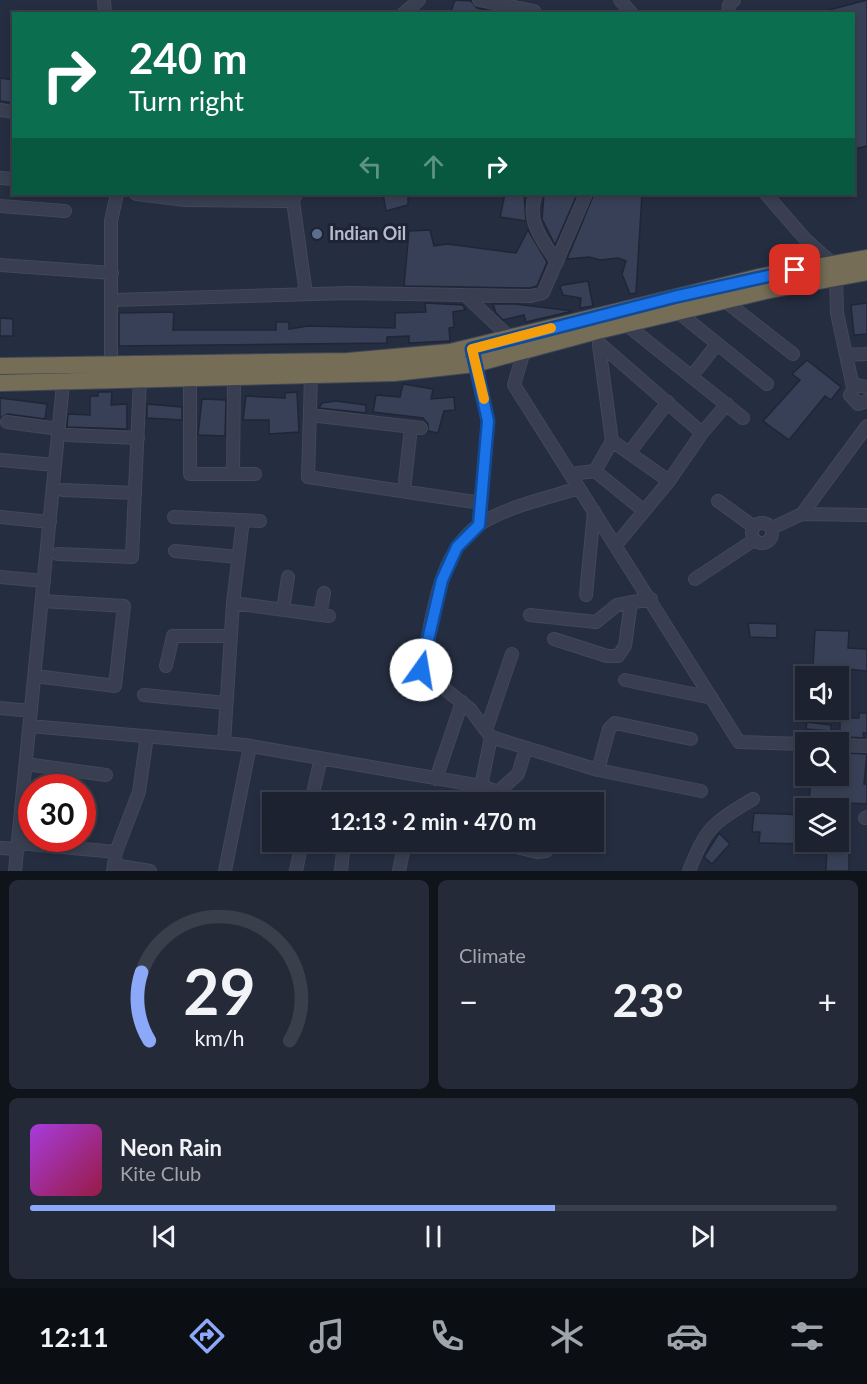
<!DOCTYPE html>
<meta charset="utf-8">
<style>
body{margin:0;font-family:Lato,sans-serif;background:#252a38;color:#f1f3f6;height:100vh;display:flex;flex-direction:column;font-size:22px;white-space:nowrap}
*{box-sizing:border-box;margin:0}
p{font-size:20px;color:#a0a4ab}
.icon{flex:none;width:33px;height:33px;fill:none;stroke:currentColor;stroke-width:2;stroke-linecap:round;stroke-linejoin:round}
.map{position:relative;height:871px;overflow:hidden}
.panel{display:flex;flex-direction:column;gap:9px;padding:9px;background:#0f131a;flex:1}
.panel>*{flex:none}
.hud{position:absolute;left:12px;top:12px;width:843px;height:183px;border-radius:0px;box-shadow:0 3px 9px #0003,0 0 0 2px #3a3f4c;background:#0b6e4f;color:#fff;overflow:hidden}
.controls{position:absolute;left:795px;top:666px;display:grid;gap:12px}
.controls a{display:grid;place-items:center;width:54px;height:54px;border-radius:0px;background:#1c2230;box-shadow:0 3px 9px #0003,0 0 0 2px #3a3f4c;font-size:30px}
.speed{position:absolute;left:18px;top:774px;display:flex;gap:12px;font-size:30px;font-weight:700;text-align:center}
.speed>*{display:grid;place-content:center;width:78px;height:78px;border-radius:50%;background:#1c2230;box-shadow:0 3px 9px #0003,0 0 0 2px #3a3f4c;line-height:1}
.speed .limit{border:9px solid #d22;background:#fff;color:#111}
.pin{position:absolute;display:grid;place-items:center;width:51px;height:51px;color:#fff;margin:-26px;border-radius:12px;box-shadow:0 3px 9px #0006}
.me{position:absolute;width:66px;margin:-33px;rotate:13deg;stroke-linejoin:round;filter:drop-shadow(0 0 4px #0008)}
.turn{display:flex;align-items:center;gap:21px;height:126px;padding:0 18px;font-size:27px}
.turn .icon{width:78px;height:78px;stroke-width:2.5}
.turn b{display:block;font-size:42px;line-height:51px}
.lanes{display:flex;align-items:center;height:57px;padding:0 18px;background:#0003;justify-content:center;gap:30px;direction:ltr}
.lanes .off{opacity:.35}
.big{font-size:45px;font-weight:700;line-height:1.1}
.panel .card{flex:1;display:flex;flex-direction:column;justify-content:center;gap:9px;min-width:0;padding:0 21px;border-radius:9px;background:#252a38}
.panel .dial{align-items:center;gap:0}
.dial svg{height:156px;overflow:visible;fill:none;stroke:#3a3f4c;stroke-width:7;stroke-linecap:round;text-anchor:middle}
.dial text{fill:#f1f3f6;stroke:none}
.song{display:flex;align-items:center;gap:18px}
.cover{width:72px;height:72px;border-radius:9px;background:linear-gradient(135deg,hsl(280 70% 55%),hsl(340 70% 35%))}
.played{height:6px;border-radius:3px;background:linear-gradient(90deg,#8ba8f9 65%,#3a3f4c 65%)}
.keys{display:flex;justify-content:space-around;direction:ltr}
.heat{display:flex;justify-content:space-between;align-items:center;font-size:33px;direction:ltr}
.panel .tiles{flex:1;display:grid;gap:9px;grid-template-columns:1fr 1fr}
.card:last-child{grid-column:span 2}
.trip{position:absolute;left:262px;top:792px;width:342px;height:60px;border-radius:0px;background:#1c2230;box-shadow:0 3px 9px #0003,0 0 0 2px #3a3f4c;font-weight:700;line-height:60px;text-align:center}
.dock{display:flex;height:96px;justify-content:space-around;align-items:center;background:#0b0e13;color:#a0a4ab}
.dock .icon{width:42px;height:42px}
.dock .on{color:#8ba8f9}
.dock b{font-size:27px;color:#f1f3f6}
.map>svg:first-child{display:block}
.building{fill:#374056;stroke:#202637;stroke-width:1.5}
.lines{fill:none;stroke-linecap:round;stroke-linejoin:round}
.minor-casing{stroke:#424859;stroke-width:14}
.highway-casing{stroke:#414757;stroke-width:18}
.minor{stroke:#393f50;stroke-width:12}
.highway{stroke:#766d56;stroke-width:16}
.route-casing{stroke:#114b97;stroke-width:15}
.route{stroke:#1a73e8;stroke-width:10}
.slow{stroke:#f59e0b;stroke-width:10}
.service-dot{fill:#5c6f8a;stroke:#1e2435;stroke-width:2}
.labels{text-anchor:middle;stroke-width:6;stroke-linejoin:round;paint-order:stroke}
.poi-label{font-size:18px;font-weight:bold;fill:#b5bbca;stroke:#1e2435;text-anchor:start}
</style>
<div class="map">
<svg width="867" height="871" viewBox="0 0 867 871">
<rect width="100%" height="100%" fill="#252d40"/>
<path class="building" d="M455 0 471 1 477 8 504 14H457L451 11Z
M867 0V146L854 149V14H825V11Z
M0 78 14 80V103L0 101Z
M383 194H408V205L386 211Z
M505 194H524L526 221 500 217Z
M544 194H570L576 197 555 245 542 219Z
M594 194H642L636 293 630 294 622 274 626 261 618 258 600 260 589 257 567 259Z
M430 230 434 246 447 244 516 253 528 230 547 262 537 286 530 288 404 286 409 231Z
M588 281 593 306 580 308 581 298 563 295 560 287 563 285Z
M425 303 463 305 465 310 453 312 454 327 449 328 450 341 409 343V336L387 337V343L119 346V313L174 312 173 330H276V322H289V329L308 326 395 328V313L426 312Z
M867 303V334L854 335 851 305Z
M493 304H515L573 311 526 322 524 315 503 320 496 313Z
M0 318 13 319V336H0Z
M807 360 841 387 831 400 825 396 789 440 763 421 800 380 792 374Z
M403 384 433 389 431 399 454 397 455 410 444 411 438 433 428 431V424L423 418 373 412 376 395 400 397Z
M98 392H112L111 405 127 404V429L67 427 68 414 90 415V396H98Z
M297 392 299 432 269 434V420H243L246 396 285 398V393Z
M0 398 47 404 45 419 8 414 0 418Z
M202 399 226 400 225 436 198 435Z
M336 401 366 405V413L319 408 322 403Z
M147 404 182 407V420L147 418Z
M748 623 777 624V638L750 637Z
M815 630 849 631 848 648 867 649V671L813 666Z
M859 713H867V733H863L864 738 845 737V734H840V718H859Z
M807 722 831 725V731L806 729Z
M844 753 867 754 864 784H867V804L849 803V871H826L827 842H838V803L809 801 811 778 837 781 838 773H844Z
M754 813 806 815V844L759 843 760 832H752Z
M719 833 730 844 712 864 704 857Z"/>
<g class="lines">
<g class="minor-casing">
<path id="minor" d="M104 0 105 14
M479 0 534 11
M620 0 632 14
M403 14 419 0
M728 14 729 5 734 0
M0 110 14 112
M0 178 14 179
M136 194 186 200 293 201
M296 194 293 201 306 294
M536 194C525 219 543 242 557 262
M766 194 806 240 832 263 836 277 837 313 853 387
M0 206 65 211
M0 265 112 273
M465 295 531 296 543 293 586 194
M113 300 349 293 465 295 524 351 514 385 739 742 806 744
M725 301 793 354
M677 308 678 312 767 384
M627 325 743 418
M599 343 702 433
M846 355 867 354
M474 357 488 421 479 525
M111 363V221L117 194
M311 376 308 477 481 503
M692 376 717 344
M190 379V474H255
M867 387 856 385 850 395 858 404 867 401
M310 415 421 428
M7 422 59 429
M68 435 138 438
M612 441 669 481
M629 453 668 402
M0 460 55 465
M595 471 644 511
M233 473 234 378
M570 474 595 471 612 441 599 345
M63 490 135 493
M404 491 411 427
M718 501 754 527
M802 514 867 426
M0 517 50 522
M174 517 260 521
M752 533a10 10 0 1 1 20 0a10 10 0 1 1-20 0Z
M772 528 802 514 867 515
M616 545 669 481 702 433 727 404
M175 551 238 557
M58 554 132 557 140 379
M0 577 44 581
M695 579 754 540
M586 595 594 511
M233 603 329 616
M283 610 288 577
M320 615 324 593
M530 615 596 622 617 605 651 599
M554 639 607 656H618L625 646 631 602
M166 666 173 636H230
M35 676 115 686 124 606 42 601
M625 680 712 698
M144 695 226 703
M0 708 31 711
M30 726 245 745 481 786 528 802
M486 730 512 654
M491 737 598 770 701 791
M224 743 233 603 243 520
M838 745 867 746
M26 764 106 775
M598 770 609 729 615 723 691 739
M436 779 462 702
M481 786 491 737 470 709 421 670C432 624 436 553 480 524 509 506 547 498 579 488
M498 792 518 774 526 748
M311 802 321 758
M467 802 471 785
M865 818 867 817
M495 842 537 852 546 851 549 842
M18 843 116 852 113 871
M0 848 18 849
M116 852 139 792 147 736
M114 865 150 871
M15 871 64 374
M225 871 250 746
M296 871 302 842
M341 871 344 842
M399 871 405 842
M689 871C706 826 714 823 753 799"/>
</g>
<g class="highway-casing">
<path id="highway" d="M0 366 348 361 450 352 759 277 867 258
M0 383 394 373 475 364 597 331 765 291 867 272"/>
</g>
<use href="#minor" class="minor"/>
<use href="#highway" class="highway"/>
</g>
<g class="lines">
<g class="route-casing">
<path id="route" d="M421 670 442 580 457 547 479 525 488 421 472 349 674 297 795 270"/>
</g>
<use href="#route" class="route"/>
<path class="slow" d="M484 399 472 349 551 328"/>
</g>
<circle class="service-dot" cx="317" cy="234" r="6"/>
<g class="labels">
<g class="poi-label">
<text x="329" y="240">Indian Oil</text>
</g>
</g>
</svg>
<div class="controls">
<a><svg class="icon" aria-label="sound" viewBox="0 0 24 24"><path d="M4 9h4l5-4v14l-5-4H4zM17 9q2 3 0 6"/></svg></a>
<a><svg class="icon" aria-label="search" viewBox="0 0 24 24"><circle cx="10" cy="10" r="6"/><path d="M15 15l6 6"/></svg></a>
<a><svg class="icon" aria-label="layers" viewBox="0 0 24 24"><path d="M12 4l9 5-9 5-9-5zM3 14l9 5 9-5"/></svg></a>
</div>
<div class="speed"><div class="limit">30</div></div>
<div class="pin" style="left:795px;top:270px;background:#d93025"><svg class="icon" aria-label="arrive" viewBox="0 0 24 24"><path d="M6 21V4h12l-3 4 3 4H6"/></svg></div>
<svg class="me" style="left:421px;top:670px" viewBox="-20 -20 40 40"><circle r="19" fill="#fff"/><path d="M0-13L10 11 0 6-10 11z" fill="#1a73e8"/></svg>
<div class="trip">12:13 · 2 min · 470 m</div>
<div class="hud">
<div class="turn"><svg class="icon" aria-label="right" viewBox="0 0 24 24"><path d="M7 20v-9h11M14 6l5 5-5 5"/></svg><div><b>240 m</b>Turn right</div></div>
<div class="lanes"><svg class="icon off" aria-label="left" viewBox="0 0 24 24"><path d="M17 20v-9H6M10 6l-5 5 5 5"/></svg><svg class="icon off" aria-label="ahead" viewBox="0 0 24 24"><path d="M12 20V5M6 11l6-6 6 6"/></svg><svg class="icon" aria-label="right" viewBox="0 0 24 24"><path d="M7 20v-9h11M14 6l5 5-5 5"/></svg></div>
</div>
</div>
<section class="panel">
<div class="tiles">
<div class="card dial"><svg viewBox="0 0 100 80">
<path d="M14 69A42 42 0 1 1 86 69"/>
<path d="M14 69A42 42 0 0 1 10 34" stroke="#8ba8f9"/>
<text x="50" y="56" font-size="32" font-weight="700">29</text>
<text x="50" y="72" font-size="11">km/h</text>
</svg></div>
<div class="card"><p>Climate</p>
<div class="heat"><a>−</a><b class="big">23°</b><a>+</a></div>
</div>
<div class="card">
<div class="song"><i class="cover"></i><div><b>Neon Rain</b><p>Kite Club</p></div></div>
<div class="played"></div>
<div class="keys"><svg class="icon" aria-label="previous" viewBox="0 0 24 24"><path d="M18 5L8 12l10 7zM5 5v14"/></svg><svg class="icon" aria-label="pause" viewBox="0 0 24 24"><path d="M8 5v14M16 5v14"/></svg><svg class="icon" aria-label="next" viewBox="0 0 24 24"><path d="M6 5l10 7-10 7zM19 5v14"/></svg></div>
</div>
</div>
</section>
<nav class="dock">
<b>12:11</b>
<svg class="icon on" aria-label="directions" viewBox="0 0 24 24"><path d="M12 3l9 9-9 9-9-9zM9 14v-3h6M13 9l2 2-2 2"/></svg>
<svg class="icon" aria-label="music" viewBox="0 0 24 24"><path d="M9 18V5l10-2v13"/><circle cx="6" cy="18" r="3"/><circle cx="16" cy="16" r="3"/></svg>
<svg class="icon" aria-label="phone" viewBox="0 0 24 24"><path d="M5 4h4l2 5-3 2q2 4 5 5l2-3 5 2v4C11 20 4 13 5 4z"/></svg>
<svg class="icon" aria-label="climate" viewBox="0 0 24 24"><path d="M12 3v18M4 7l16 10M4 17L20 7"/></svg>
<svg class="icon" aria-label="car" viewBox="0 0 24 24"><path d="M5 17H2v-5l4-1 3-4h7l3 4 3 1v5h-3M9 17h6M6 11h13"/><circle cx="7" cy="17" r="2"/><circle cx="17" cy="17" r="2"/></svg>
<svg class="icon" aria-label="filters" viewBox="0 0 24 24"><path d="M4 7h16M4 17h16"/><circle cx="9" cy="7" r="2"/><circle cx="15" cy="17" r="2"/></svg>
</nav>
